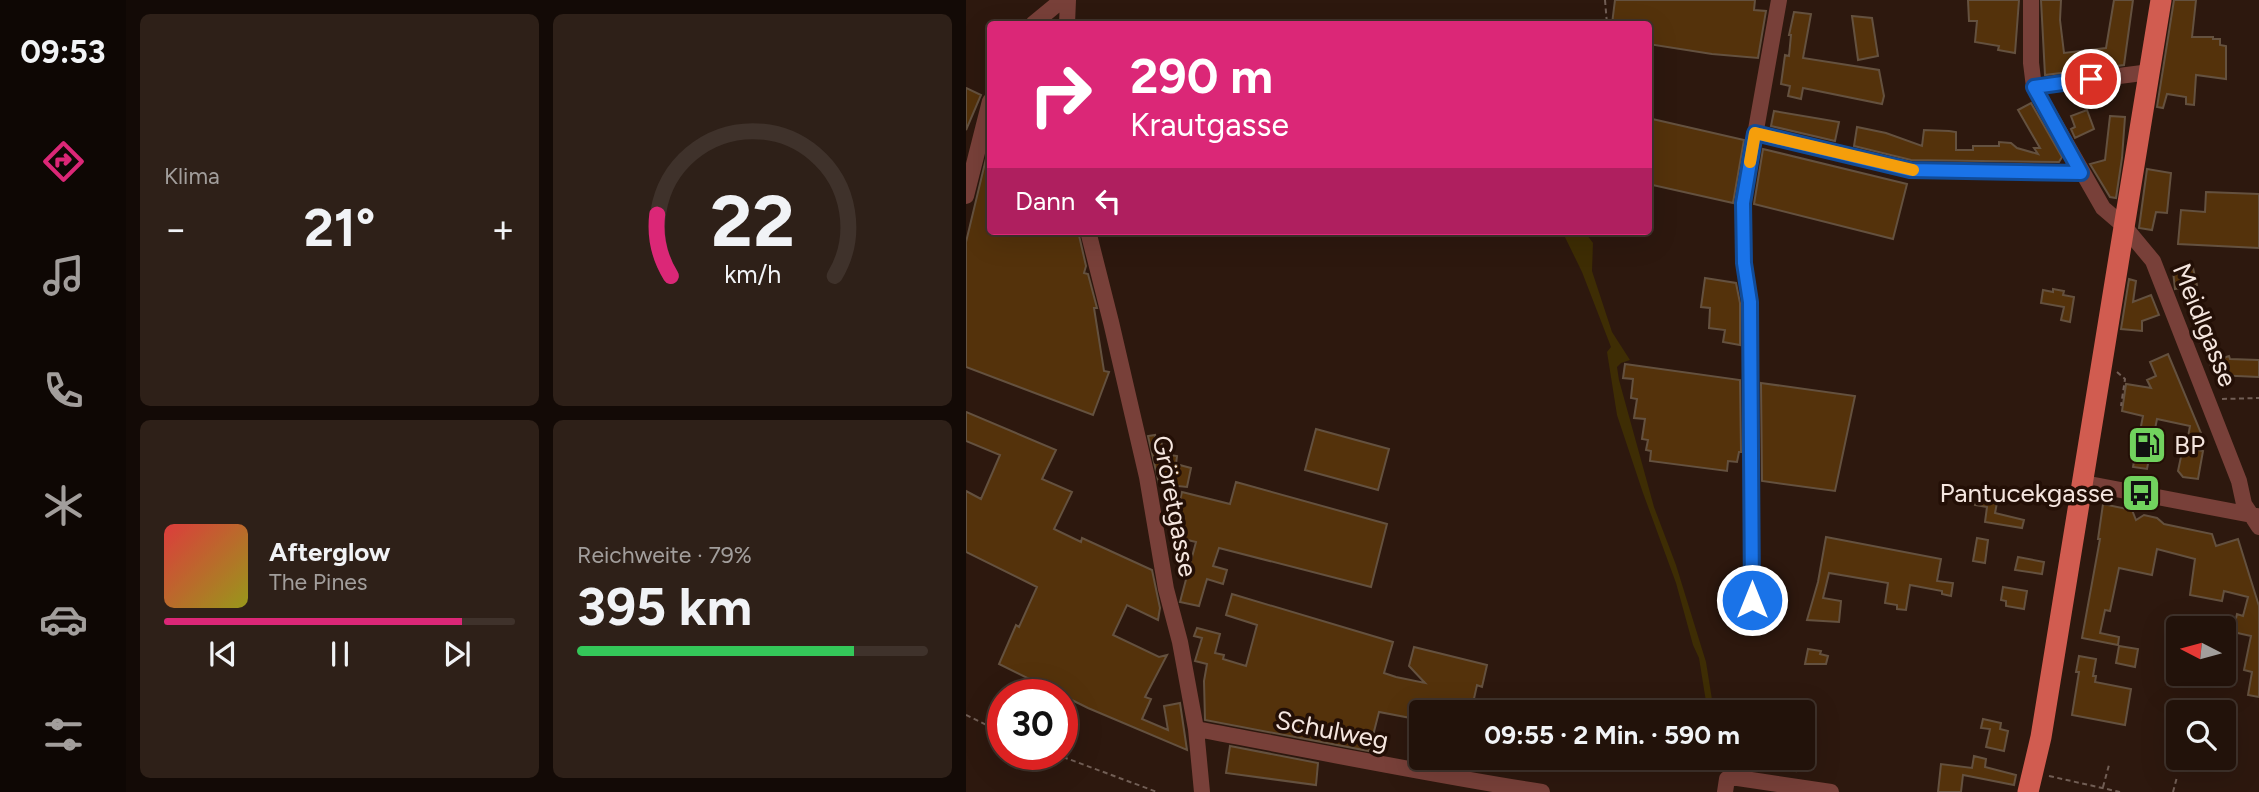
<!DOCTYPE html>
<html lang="de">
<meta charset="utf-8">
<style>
body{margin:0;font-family:Figtree,sans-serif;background:#2e2018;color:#f1f3f6;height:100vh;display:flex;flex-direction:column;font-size:26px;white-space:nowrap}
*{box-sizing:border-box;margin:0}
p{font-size:23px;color:#a29e9c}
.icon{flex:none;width:38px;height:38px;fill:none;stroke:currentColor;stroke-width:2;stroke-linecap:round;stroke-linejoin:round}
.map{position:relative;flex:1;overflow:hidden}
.drawer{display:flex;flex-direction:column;gap:14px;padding:14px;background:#130a06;width:840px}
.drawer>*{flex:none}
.guide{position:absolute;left:21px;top:21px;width:665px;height:214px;border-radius:7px;box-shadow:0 7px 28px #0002,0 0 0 2px #3f322b;background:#db2777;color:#fff;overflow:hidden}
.needle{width:46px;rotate:276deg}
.buttons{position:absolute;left:1200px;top:616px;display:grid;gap:14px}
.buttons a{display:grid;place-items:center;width:70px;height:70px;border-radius:7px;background:#22120a;box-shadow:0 7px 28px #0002,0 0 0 2px #3f322b;font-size:35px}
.speed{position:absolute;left:21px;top:679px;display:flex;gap:14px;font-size:35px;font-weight:700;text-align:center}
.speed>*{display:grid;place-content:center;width:91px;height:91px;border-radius:50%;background:#22120a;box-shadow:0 7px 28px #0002,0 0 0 2px #3f322b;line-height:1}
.speed .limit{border:10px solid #d22;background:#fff;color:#111}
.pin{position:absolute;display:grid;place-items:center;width:60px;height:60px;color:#fff;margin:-30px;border:4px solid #fff;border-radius:50%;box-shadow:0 2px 7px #0007}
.me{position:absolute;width:77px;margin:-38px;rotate:0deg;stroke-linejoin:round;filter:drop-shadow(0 0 5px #0008)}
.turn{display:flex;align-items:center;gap:24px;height:147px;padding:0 28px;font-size:32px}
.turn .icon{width:91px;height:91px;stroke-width:2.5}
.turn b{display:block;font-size:49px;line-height:60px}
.then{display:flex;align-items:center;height:66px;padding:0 28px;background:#0003;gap:14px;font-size:26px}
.big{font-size:52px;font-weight:700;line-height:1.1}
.drawer .tile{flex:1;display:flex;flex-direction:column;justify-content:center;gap:10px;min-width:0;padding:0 24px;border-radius:10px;background:#2e2018}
.drawer .dial{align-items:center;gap:0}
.dial svg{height:182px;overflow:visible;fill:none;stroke:#3f322b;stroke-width:7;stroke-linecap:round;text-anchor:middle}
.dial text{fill:#f1f3f6;stroke:none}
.song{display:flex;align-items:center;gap:21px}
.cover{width:84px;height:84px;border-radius:10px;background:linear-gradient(135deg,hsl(0 70% 55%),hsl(60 70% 35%))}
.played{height:7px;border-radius:4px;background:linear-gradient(90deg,#db2777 85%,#3f322b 85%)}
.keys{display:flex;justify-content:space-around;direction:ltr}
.heat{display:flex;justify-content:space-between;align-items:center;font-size:38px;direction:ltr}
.charge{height:10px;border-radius:5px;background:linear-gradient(90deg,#34c759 79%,#3f322b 0)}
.drawer .tiles{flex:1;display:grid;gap:14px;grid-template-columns:repeat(2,1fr)}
.trip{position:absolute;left:443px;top:700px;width:406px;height:70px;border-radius:7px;background:#22120a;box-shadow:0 7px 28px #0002,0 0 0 2px #3f322b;font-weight:700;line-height:70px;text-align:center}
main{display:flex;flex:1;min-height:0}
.dock{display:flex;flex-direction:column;width:126px;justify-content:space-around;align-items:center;background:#0e0704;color:#a29e9c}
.dock .icon{width:49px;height:49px}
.dock .current{color:#db2777}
.dock b{font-size:32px;color:#f1f3f6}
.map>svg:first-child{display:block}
.green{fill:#3e2d04}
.building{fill:#54320b;stroke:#64513f;stroke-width:2}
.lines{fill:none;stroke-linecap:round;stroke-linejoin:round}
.path{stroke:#715e55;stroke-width:2;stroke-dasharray:5 3.5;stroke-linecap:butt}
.minor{stroke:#784039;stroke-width:16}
.major{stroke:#d15c50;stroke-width:21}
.route-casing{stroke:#114b97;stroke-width:18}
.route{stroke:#1a73e8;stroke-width:12}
.slow{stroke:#f59e0b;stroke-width:12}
.labels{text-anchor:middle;stroke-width:7;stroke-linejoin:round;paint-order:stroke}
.street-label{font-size:26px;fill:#f5e6df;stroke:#230f06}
.poi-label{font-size:26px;fill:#f5e6df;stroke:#230f06;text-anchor:start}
</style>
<main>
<nav class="dock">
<b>09:53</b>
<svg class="icon current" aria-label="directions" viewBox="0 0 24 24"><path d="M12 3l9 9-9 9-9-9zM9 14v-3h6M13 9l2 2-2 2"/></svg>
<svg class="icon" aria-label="music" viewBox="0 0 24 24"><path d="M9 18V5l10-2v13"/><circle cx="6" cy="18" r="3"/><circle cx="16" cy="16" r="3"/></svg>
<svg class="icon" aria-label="phone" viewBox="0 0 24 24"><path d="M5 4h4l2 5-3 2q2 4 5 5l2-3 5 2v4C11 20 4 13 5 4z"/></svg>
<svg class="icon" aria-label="climate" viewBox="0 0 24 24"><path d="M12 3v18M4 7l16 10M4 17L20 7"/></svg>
<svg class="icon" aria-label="car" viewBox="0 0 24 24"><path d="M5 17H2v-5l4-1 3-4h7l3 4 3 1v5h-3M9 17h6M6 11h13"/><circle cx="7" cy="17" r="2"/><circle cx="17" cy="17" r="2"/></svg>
<svg class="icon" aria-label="filters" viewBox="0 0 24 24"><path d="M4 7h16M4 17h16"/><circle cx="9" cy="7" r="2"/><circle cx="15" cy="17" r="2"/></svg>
</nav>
<section class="drawer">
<div class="tiles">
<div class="tile"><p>Klima</p>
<div class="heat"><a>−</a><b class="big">21°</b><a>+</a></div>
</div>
<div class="tile dial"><svg viewBox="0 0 100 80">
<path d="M14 69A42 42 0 1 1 86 69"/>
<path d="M14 69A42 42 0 0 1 8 42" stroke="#db2777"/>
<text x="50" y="56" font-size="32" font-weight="700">22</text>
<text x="50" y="72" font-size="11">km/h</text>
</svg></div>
<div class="tile">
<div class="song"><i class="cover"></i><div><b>Afterglow</b><p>The Pines</p></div></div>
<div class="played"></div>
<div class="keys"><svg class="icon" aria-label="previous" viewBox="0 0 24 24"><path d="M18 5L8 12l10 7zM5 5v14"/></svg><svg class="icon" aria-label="pause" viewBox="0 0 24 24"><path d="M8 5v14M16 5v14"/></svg><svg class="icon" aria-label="next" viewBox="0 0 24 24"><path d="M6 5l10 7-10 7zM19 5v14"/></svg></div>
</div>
<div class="tile"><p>Reichweite · 79%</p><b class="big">395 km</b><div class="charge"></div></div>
</div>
</section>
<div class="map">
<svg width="1293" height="792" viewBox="0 0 1293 792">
<rect width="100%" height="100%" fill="#2d180e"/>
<path class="green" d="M596 231H618L627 243 626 271 646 332 664 360 655 363 651 367 653 380 688 507 710 565 740 662 748 712H731L740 711 741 708 733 658 727 645 710 583 677 493 651 415 641 352 645 347 616 272Z"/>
<path class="building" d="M649 0H789L788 10 800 11 792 58 746 54 682 44V24H646Z
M1002 0H1053L1049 53 1032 50 1033 46 1009 42 1011 21H1003Z
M1075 0H1095L1094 20 1098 53 1140 48 1148 0H1167L1158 65 1079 75Z
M1208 0H1230L1226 37H1247V39H1254V45L1260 46V79L1230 75 1228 105 1220 104V97L1201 94 1197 108 1191 107Z
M828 12 845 14 837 58 913 70 918 96 916 104 837 88 835 99 822 96 824 86 815 84 819 55 823 56 825 35H823Z
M886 16 906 18 912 56 892 60Z
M0 88 15 95 0 130Z
M1065 103 1096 157 1093 162 945 160 888 146 891 127 920 133 956 146 958 130 983 131 990 132V150H1007V146H1033V142L1045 143 1051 148 1072 154 1068 148H1074L1052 110Z
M1121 110 1128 129 1109 138 1105 129 1109 127 1105 116Z
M808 111 873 122 869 141 805 126Z
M1144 116 1159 117 1156 158 1150 198 1144 197 1124 164 1139 160Z
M682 118 778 140 767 203 682 184Z
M24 142V231H112L120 266 118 273 122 274 131 308H128L138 371 143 372 127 415 0 367V242Z
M797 149 941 184 927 239 788 204Z
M1181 169 1205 173 1201 213 1190 212 1186 230 1173 228Z
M1240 192 1293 194V248L1212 244 1215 210 1239 212Z
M1227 268 1231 285 1209 289 1207 271Z
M739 278 770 283 774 303V345L757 342 759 330 743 328 744 308 735 307Z
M1163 279 1170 281 1167 302 1185 295 1193 315 1176 321V331L1155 329Z
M1087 289 1098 291 1097 295 1108 297 1104 322 1095 320 1098 307 1075 303 1077 290 1087 292Z
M1245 332 1257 358 1263 356 1264 359 1293 360V377L1249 375 1232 337Z
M1202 354 1235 433 1232 450 1237 451 1232 479 1217 477 1212 471 1217 447 1220 448 1224 426 1191 419 1181 469 1167 467 1177 416 1156 411 1160 384 1185 388 1181 380 1190 376 1184 362Z
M659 364 774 380 775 452H773L771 462 762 461 761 471 684 461 685 451 680 450 682 440 676 439 679 419 668 418 671 399 665 398 667 379 657 378Z
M795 383 889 396 869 491 796 481Z
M0 412 90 450 76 479 106 492 88 529 115 542 116 538 186 570 194 608 192 620 161 605 147 635 193 657 201 655 179 697 185 699 176 719 202 730 198 706 214 703 221 750 122 708 33 664 50 625 53 627 71 587 0 552V491L15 499 34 455 0 441Z
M350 429 423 449 412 490 339 470Z
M189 435V437L194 436 198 454 211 456 210 464 225 468 221 487 193 484 182 436Z
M270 482 421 524 405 587 253 548 247 566 261 570 257 584 241 579 233 606 214 602 230 542 205 536 216 492 264 504Z
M1011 495 1032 498 1029 513 1058 520 1056 528 1019 522 1021 507 1009 505Z
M1137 504 1166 510 1170 520 1178 515 1191 518 1198 524 1246 534 1250 546 1272 539 1293 606V697L1282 695 1286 672 1278 670 1285 636 1267 632 1271 614 1277 616 1282 597 1258 591 1256 601 1224 595 1229 559 1191 549 1186 575 1153 568 1144 611 1139 610 1134 633 1153 637 1152 645 1116 638 1134 539H1132Z
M860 537 975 559 971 581 987 583 985 596 976 594V591L944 585 940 610 931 609V605L919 603 922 583 863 573 857 598 875 601 873 622 841 620 852 582Z
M1011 538 1022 540 1019 563 1007 561Z
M1052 557 1078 562 1076 574 1049 570Z
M1037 587 1061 591 1058 609 1040 606V601L1035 600Z
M266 594 427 642 418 673 430 677 459 683 443 666 448 647 521 665 516 687 511 685 505 712H455V720L413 712 403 751 239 720 238 681 241 664 229 661 236 638 228 636 231 628 254 634 249 653 258 655 257 659 280 666 291 625 260 615Z
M1153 646 1172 649 1169 667 1150 663Z
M842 649 855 651 854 654 862 656 860 664H839Z
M1113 656 1130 659 1127 676H1130L1129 682 1165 689 1159 725 1106 715 1113 672H1110Z
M1017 719 1035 723 1034 729 1042 731 1038 751 1020 747 1024 729 1015 728Z
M264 746 352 763 350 785 260 773Z
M1008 756 1020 759 1019 767 1050 775 1048 785 997 775 995 792H972L975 764 1006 768Z
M775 758H832L830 771 775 763Z"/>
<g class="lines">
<path class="path" d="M639 0 641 24
M1151 372 1159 379 1155 406
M1256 399 1293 398
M0 715 37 733
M89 754 191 792
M1083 776 1154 792
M1137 787 1143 765
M1207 792 1211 777"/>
<path class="minor" d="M1065 0V63L1068 87 1137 208 1158 226 1187 261 1273 481 1278 504 1293 527
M67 24 96 0
M101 24 102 0
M1068 87 1184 72
M789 133 944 170 1115 173
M0 196 24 101
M122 231 145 322 181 477 200 589 214 642 230 729 236 792
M1118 483 1291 516
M786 600 784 302 778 263 777 203 813 0
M230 729C345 750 460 774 576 792
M759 792 761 779 765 777 865 792"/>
<path class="major" d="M1062 792 1075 737 1195 0"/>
</g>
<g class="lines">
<g class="route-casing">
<path id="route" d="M786 600 784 302 778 263 777 203 789 133 944 170 1115 173 1068 87 1125 79"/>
</g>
<use href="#route" class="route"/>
<path class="slow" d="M784 162 789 133 947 170"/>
</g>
<defs>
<g id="fuel-square" transform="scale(2.0125)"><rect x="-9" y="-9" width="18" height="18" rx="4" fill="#71d25e" stroke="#230f06"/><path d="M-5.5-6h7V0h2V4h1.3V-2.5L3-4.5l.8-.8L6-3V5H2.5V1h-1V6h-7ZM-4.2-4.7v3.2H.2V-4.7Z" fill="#111"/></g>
<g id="bus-square" transform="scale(2.0125)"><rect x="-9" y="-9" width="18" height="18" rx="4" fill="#71d25e" stroke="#230f06"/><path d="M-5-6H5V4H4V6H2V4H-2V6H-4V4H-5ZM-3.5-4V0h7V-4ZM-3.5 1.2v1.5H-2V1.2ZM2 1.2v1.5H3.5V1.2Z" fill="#111"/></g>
</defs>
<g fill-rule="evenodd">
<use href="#fuel-square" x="1181" y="445"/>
<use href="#bus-square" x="1175" y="493"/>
</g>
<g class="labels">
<g class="street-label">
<text transform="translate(1239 325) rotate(68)" y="9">Meidlgasse</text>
<text transform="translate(209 506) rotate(79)" y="9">Gröretgasse</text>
<text transform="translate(366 730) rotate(11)" y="9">Schulweg</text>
</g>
<g class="poi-label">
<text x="1208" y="454">BP</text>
<text x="1148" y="502" text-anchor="end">Pantucekgasse</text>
</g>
</g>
</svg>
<div class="buttons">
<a><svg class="needle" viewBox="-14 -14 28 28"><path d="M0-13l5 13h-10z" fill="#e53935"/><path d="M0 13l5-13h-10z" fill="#a29e9c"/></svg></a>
<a><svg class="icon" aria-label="search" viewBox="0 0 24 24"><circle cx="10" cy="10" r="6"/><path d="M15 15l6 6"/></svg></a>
</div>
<div class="speed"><div class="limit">30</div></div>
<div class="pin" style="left:1125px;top:79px;background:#d93025"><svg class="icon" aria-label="arrive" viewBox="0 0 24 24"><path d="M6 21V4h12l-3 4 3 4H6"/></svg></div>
<svg class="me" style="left:786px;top:600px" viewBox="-20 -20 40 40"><circle r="17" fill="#1a73e8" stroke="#fff" stroke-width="3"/><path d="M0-11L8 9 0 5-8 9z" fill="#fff"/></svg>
<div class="trip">09:55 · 2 Min. · 590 m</div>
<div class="guide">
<div class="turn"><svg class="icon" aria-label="right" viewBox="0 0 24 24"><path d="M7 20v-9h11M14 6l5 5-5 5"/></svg><div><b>290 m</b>Krautgasse</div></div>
<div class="then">Dann<svg class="icon" aria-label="left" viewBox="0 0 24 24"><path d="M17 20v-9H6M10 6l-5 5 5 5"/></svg></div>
</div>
</div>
</main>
